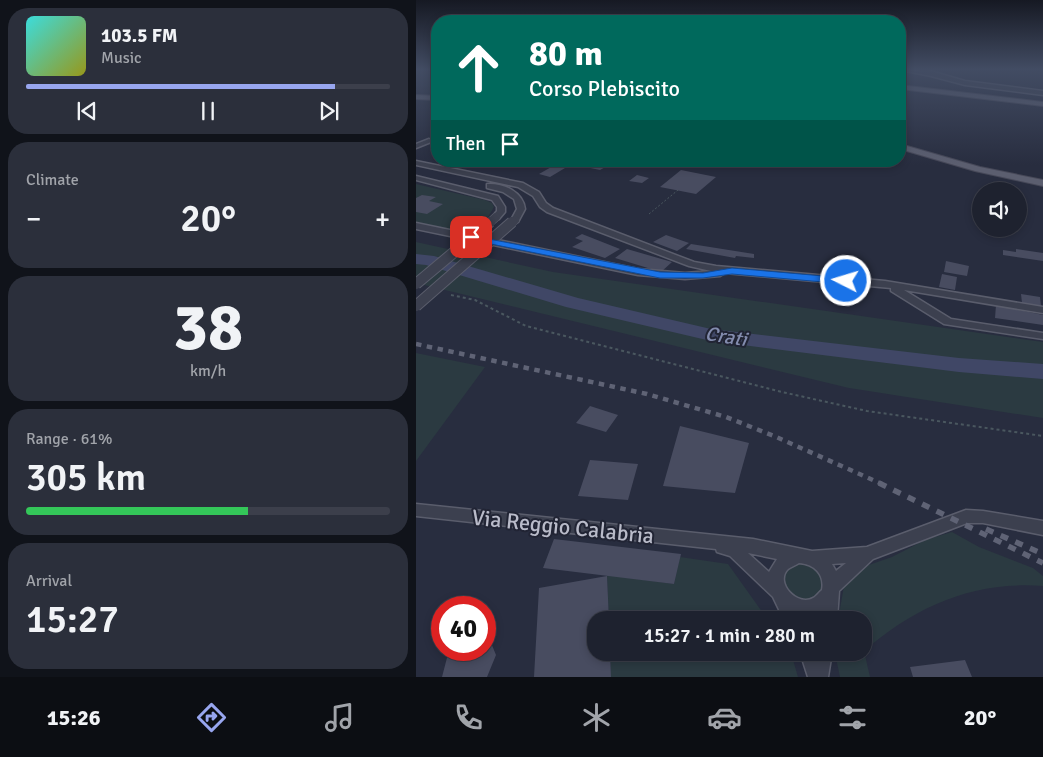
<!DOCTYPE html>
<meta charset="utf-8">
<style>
body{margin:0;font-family:Signika,sans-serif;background:#2b2f3b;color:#f1f3f6;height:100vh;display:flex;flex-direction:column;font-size:19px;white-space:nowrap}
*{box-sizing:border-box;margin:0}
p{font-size:16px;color:#a1a4aa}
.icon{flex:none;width:28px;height:28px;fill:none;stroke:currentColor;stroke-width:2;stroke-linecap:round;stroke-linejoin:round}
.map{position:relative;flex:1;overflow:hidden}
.details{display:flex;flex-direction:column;gap:8px;padding:8px;background:#10131a;width:416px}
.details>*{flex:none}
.banner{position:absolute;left:15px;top:15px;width:475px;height:152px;border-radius:20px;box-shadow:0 2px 8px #0003,0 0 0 1px #3c3f4b;background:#00695c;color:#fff;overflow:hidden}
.tools{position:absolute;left:556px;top:182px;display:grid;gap:10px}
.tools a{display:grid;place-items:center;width:55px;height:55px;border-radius:50%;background:#1e222f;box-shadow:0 2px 8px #0003,0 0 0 1px #3c3f4b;font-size:25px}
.speed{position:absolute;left:15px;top:596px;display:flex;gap:10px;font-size:25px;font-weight:700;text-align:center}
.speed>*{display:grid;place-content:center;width:65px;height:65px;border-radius:50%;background:#1e222f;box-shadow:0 2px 8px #0003,0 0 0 1px #3c3f4b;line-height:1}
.speed .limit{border:8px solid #d22;background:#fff;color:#111}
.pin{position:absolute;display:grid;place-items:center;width:42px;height:42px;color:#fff;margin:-21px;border-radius:10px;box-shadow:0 2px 8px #0006}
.me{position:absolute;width:55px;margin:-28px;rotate:275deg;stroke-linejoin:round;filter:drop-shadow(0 0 4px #0008)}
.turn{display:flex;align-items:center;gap:18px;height:105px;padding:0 15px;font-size:22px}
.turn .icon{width:65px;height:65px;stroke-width:2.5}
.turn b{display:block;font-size:35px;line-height:42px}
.then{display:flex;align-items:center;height:48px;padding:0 15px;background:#0003;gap:10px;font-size:19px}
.big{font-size:38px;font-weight:600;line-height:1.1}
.details .tile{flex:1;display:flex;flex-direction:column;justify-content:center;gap:8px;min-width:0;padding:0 18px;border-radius:20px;background:#2b2f3b}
.details .dial{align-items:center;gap:0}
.dial b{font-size:65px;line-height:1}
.song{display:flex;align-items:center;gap:15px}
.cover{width:60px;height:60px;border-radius:8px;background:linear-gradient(135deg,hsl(180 70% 55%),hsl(60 70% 35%))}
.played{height:5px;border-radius:2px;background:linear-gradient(90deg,#98a6ef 85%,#3c3f4b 85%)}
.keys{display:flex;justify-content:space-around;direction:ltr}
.heat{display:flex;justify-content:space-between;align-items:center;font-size:28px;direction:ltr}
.charge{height:8px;border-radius:4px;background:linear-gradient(90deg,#34c759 61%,#3c3f4b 0)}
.trip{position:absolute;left:171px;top:611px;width:285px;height:50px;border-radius:20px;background:#1e222f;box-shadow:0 2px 8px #0003,0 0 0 1px #3c3f4b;font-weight:600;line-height:50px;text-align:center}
.tabs{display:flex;height:80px;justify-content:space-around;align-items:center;background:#0c0e13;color:#a1a4aa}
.tabs .icon{width:35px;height:35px}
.tabs .active{color:#98a6ef}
.tabs b{font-size:22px;color:#f1f3f6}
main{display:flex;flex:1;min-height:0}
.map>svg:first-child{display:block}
.green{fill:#2b3a41}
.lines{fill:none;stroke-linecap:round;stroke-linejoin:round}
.river{fill:#404766;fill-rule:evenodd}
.building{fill:#484c60}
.minor-casing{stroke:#5a5d6c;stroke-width:3}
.major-casing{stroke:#464858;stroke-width:2}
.path-far1{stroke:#4a575f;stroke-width:1;stroke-dasharray:2 2;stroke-linecap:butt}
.path{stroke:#4a575f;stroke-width:2;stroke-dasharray:3 3;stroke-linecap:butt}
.minor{fill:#3c404f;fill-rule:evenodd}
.major{fill:#5b5e6f;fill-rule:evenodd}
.rail-far1{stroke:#5f6375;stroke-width:4.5;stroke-dasharray:5.5 5.5;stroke-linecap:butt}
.rail{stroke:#5f6375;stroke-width:5.5;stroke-dasharray:8 8;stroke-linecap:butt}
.minor-bridge-far1-casing{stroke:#5a5d6c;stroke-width:9;stroke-linecap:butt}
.minor-bridge-casing{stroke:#5a5d6c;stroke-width:12;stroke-linecap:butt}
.minor-bridge-far1{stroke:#3c404f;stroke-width:8}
.minor-bridge{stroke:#3c404f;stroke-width:10}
.route{fill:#1a73e8;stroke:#114b97}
.labels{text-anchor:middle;stroke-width:4;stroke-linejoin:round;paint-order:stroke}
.water-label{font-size:20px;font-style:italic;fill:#838cae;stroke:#212434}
.near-street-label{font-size:22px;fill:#b9bbc9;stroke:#212434}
</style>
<main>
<section class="details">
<div class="tile">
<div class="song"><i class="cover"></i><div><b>103.5 FM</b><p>Music</p></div></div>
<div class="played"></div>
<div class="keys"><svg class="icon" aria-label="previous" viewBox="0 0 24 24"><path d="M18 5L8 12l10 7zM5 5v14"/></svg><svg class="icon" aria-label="pause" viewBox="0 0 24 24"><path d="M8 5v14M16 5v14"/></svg><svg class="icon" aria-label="next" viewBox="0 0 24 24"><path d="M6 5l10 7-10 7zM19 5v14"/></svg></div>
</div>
<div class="tile"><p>Climate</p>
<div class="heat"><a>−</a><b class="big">20°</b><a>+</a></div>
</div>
<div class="tile dial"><b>38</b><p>km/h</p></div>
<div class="tile"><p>Range · 61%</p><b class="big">305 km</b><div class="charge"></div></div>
<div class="tile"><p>Arrival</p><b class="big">15:27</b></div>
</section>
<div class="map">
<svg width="627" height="677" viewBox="0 0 627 677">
<rect width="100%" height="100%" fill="#282d3f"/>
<path class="green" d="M0 184 69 200 76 203 78 207 72 217 52 233 0 222Z
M0 242 137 272 627 342V418L433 388 0 283Z
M0 353 69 367 0 461Z
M536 532 563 547 617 568 627 576V586C557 581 500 606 448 651L454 677H424L419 653 448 652V620H422L428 586 447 567 476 557 509 540Z
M264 557 312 564 352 620H193L191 575 258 584Z
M386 561 405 570 409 590 392 603 371 594 366 575 369 569Z
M194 653H375L382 677H195Z"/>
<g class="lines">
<path class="river" d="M0 254 18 256 162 298 295 329 543 358 627 364V379L543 372 295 341 150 307 10 265 0 264Z"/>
</g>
<path class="building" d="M167 161H177L193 165 184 170 160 165Z
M137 166 149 168 134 177 123 174Z
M265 170 300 177 280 194 244 187Z
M221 175 233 178 226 183 213 181Z
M6 195 20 197 13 201 27 204 11 214 0 212V198Z
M166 234 204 249 189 258 156 247 167 241 159 238Z
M250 235 273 243 261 251 237 242Z
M275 244 338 254V258L320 256 319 258 270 249Z
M211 249 256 262 245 272 199 258Z
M600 249 627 253V261L587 255V250L600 252Z
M530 261 553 266 551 276 528 272Z
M526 274 541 277 539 290 523 287Z
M605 294 624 297 625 306 606 303Z
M580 305 627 315V325L579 318Z
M174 406 202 415 190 432 160 423Z
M264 426 333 443 319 493 247 486Z
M174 460 222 464 212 500 162 496Z
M138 539 265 554 258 584 127 568Z
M191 576 193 620H180V652H194L195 677H118L123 588Z
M69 628 80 655 71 677H26L33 650H69Z
M549 660 556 677H497L494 667Z"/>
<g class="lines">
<g class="minor-casing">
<path id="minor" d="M485 70 506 72 503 70H511L549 81 627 91V95L549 85 515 76Z
M13 139 15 140V142L0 148V144Z
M0 161 107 183 123 192 130 203 137 208 278 262 300 266 469 281 627 307V313L488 290 535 319 627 333V339L528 324 475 291V288L309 273 304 276 269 279 222 275 0 229V223L222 269 269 273 295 271 273 266 131 212 124 207 117 196 102 187 0 165Z
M0 176 82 196 89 207V212L83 219H77L76 217 81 211V207L76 200 0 180Z
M71 184C88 183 107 192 109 209L102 222H96L95 220 101 209 98 199 87 192 71 188Z
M0 504 337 539 396 551 451 547 550 510 567 511 627 521V535L567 523H551L457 559 423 591 421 620H403L404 613 389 617 385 616 387 620H368L357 597 314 556 301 552 300 549 0 516ZM332 553 361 559 353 572ZM383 563C398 564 409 574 406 590 403 592 400 597 397 598 382 607 358 583 372 569 375 567 380 565 383 563ZM430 563 420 571 416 564Z
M384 652H416L412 677H392Z"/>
</g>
<g class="major-casing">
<path id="major" d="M484 85 627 102V106L484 89Z
M0 95 21 96V100L0 99Z
M484 144 564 167 627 180V186L559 171 484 149Z"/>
</g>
<path class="path-far1" d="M233 214 262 190"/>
<path class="path" d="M35 295 59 300 110 326 366 392 451 411 627 436"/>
<use href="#minor" class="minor"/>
<use href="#major" class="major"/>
<path class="rail-far1" d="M0 344 231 394 310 417 358 436 466 484"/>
<path class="rail" d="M463 483 627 563
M570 529 627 554"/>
<g class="minor-bridge-far1-casing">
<path id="minor-bridge-far1" d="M72 224 80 217
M95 224 99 220"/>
</g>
<g class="minor-bridge-casing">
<path id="minor-bridge" d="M0 284 74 222
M0 306 96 222"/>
</g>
<use href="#minor-bridge-far1" class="minor-bridge-far1"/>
<use href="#minor-bridge" class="minor-bridge"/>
</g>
<linearGradient id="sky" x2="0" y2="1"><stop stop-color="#161923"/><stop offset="0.42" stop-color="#424c63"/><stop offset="1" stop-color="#424c63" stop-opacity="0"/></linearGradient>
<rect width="627" height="165" fill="url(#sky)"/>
<path class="route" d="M52 235 244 272 287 273 316 268 430 278 435 281 430 284 316 274 287 278H244L55 240 52 239Z"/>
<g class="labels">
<g class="water-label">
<text transform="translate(310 336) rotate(9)" y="7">Crati</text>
</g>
<g class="near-street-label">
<text transform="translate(147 526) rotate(6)" y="8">Via Reggio Calabria</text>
</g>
</g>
</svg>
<div class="tools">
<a><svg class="icon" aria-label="sound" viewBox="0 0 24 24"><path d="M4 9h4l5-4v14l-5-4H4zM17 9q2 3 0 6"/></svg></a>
</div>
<div class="speed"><div class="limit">40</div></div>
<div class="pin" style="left:55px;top:237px;background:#d93025"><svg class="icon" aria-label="arrive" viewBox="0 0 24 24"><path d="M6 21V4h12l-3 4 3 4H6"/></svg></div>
<svg class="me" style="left:430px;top:281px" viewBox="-20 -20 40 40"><circle r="17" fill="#1a73e8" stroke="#fff" stroke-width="3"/><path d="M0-11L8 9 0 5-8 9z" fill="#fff"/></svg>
<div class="trip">15:27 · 1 min · 280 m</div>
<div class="banner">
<div class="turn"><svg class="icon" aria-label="ahead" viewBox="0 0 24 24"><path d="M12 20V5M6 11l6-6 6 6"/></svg><div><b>80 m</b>Corso Plebiscito</div></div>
<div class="then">Then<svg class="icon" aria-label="arrive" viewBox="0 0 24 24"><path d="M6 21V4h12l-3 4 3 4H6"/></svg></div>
</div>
</div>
</main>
<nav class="tabs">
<b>15:26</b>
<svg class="icon active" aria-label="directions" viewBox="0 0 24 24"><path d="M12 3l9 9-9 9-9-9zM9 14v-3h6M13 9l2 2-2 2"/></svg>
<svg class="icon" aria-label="music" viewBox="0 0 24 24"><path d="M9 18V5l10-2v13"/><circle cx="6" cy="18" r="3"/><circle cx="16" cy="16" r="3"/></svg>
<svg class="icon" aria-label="phone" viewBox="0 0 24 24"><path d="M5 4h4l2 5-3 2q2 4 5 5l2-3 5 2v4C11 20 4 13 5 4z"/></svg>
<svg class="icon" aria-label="climate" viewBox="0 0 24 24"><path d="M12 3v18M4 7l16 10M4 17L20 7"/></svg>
<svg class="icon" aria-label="car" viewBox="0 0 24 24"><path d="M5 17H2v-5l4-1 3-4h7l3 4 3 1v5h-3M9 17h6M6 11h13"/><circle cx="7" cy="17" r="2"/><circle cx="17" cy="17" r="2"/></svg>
<svg class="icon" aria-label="filters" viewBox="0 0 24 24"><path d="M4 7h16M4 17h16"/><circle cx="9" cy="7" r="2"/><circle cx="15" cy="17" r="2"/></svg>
<b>20°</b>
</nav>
